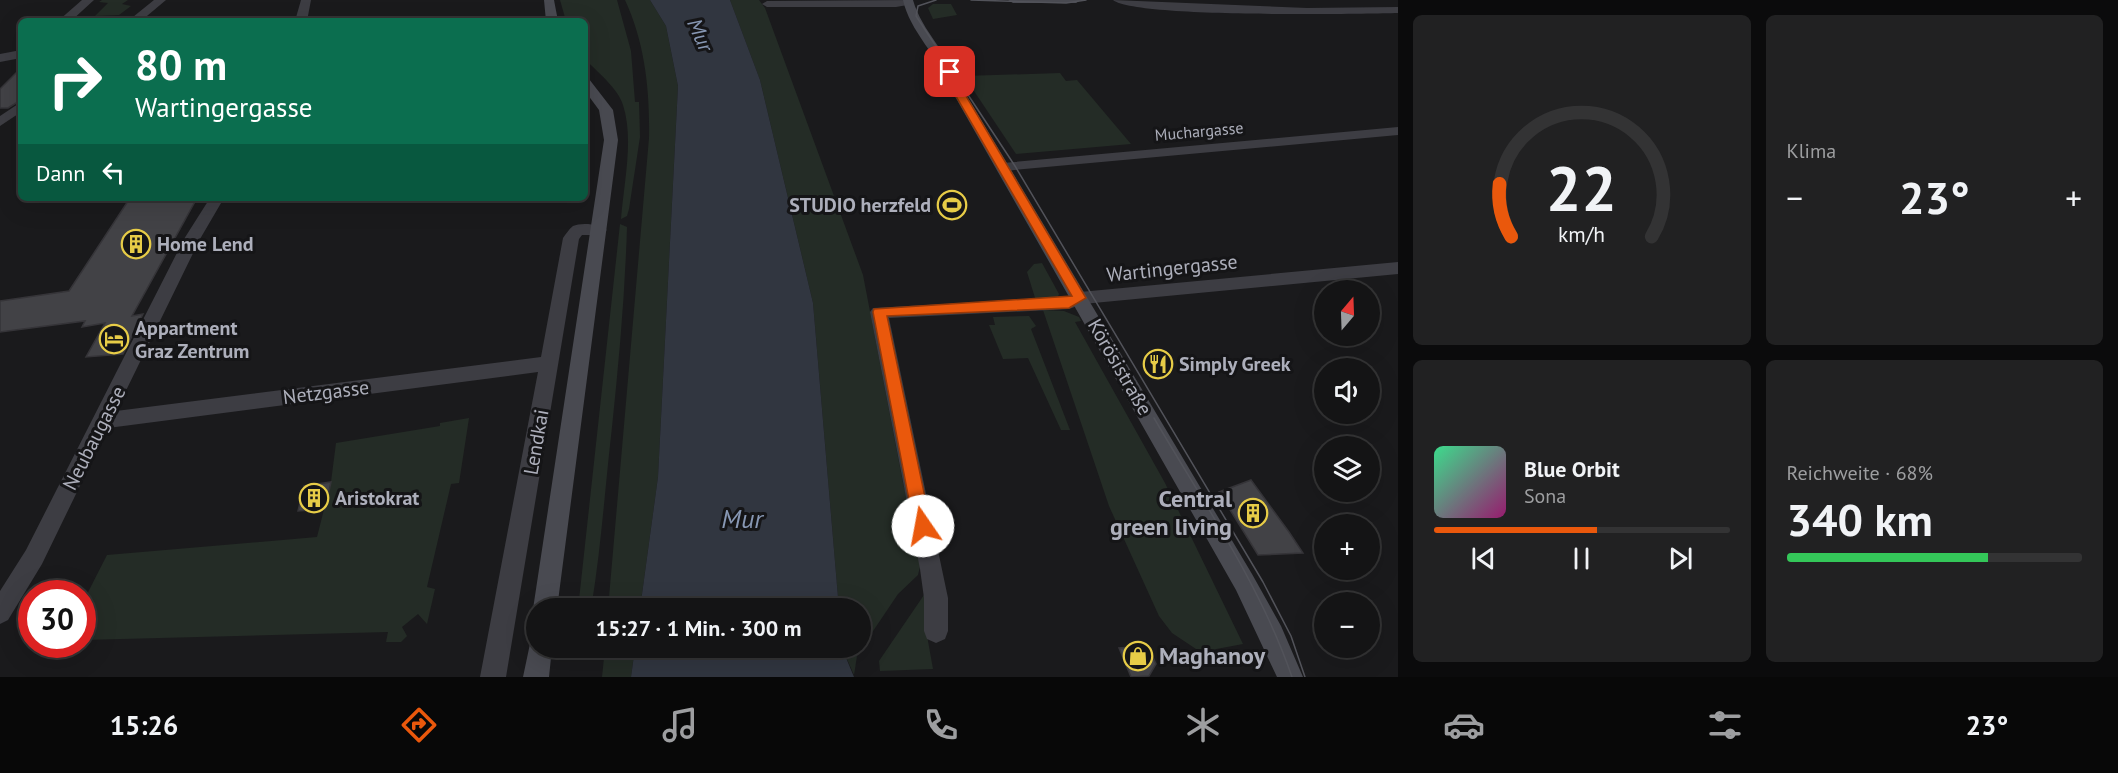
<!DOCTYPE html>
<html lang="de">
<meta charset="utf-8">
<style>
body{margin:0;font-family:"PT Sans",sans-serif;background:#212122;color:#f1f3f6;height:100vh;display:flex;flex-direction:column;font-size:22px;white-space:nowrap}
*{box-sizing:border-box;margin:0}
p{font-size:20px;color:#9d9ea0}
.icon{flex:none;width:33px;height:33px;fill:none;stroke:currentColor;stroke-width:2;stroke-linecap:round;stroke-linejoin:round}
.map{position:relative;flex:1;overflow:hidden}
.details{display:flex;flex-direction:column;gap:15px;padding:15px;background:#0b0b0c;width:720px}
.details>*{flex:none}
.hud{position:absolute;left:18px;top:18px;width:570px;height:183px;border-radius:9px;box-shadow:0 6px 24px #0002,0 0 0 2px #333334;background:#0b6e4f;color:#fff;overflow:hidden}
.needle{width:39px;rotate:19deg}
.buttons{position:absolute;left:1314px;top:280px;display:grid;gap:12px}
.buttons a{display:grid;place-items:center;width:66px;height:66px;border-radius:50%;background:#141415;box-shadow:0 6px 24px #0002,0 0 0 2px #333334;font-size:30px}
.speed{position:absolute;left:18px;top:580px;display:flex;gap:12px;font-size:30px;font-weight:700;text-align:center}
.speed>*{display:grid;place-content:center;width:78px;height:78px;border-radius:50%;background:#141415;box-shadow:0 6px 24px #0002,0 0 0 2px #333334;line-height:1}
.speed .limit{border:9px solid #d22;background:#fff;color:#111}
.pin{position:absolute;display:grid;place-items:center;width:51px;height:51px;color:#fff;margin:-26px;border-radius:12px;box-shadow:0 3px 9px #0006}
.me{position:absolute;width:66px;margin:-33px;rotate:348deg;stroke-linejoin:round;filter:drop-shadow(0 0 4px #0008)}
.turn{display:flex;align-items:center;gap:21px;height:126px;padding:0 18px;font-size:27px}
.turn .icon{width:78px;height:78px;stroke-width:2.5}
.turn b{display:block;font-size:42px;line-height:51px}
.then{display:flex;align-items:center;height:57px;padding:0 18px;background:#0003;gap:12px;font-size:22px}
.big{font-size:45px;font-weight:600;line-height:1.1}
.details .card{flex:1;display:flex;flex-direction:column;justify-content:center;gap:9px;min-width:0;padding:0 21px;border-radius:9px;background:#212122}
.details .dial{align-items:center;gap:0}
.dial svg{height:156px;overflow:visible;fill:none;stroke:#333334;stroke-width:7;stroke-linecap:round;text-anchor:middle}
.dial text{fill:#f1f3f6;stroke:none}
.song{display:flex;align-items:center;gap:18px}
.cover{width:72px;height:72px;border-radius:9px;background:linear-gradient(135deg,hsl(150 70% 55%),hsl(320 70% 35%))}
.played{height:6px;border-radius:3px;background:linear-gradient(90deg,#ea580c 55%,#333334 55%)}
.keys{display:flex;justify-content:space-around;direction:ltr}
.heat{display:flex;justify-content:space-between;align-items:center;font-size:33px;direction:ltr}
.charge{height:9px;border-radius:4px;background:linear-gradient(90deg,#34c759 68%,#333334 0)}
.details .tiles{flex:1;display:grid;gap:15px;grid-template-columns:repeat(2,1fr)}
.trip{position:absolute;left:526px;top:598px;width:345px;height:60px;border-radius:30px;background:#141415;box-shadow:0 6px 24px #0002,0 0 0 2px #333334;font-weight:600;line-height:60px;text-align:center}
.menu{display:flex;height:96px;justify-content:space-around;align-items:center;background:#080808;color:#9d9ea0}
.menu .icon{width:42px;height:42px}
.menu .active{color:#ea580c}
.menu b{font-size:27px;color:#f1f3f6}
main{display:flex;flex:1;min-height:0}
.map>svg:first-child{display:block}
.green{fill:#242c26}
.water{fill:#313640}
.building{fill:#424246;stroke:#353438;stroke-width:1.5}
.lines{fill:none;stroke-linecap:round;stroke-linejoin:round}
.street{fill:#3d3d43;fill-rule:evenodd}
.secondary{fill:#494a51;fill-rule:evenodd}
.tram{stroke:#52535a;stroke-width:1.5}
.route{fill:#ea580c;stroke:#983908;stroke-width:1.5}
.labels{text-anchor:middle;stroke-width:6;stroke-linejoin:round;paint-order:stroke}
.far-street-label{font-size:16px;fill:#adafbb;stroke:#151517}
.poi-label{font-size:20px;font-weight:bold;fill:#adafbb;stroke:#151517;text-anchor:start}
.street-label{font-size:20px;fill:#adafbb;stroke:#151517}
.water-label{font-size:21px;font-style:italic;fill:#8797b3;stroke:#151517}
.near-poi-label{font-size:24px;font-weight:bold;fill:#adafbb;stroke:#151517;text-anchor:end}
.near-water-label{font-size:26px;font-style:italic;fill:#8797b3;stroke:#151517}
</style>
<main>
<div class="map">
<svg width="1398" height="677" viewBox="0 0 1398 677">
<rect width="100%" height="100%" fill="#1a1a1c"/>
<path class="green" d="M102 0H128L122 4 131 6 119 15 95 16 108 3 99 2Z
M560 0H617L631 51 635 102H639L640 137 629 209 627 216 621 219C624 182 634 139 623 105 618 88 597 72 585 59V21H566Z
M625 0H650L666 26 678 86 658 477 640 609H608L649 138C650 91 645 43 625 0Z
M730 0H759L765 8 863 275 903 483 922 558 918 575 898 594 863 646 857 656 854 675 842 648H861V609H839L813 303 760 80Z
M933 4H951L957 15 933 19 928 8Z
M1060 73 1066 81 1077 80 1131 144 1016 154 964 76Z
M620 224 627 227C625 294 619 360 612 427 605 488 601 549 591 609H578Z
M1042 263 1059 294 1057 299 1036 301 1027 272 1034 264Z
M1043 310 1064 311 1079 317 1081 321 1075 322 1165 483 1243 644 1211 650 1196 649 1172 633 1159 616 1109 506Z
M1029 316 1036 326 1031 329 1070 430H1061L1028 358 1003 359 989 325H995L993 317Z
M469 418 459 483 451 484 427 587 435 589 427 624 418 614 402 627 407 636 401 642H386L388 632 83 640 82 604 107 555 317 537 331 482 336 443 440 426V423Z
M926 592V630L933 669 880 671 879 661Z
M605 648H635L631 677H602Z"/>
<path class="water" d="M650 0H730L760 80 813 303 839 609H640L658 477 678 86 666 26Z
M635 648H842L854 677H631Z"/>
<path class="building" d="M21 68V100L8 108H0V89Z
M130 198H197L132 316 143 314 123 354 86 357 105 323 82 327 85 321 0 332V301L69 291Z
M1251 480 1289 532 1303 553 1258 555 1219 492Z
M331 482 325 509 298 511 304 486Z
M1148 646 1156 664 1149 676 1131 677 1119 648Z"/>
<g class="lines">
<path class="street" d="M82 0H94L71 21H58Z
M154 0H166L141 21H128Z
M301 0H311L307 21H295Z
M913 0V4L896 7H767L762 4 767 1Z
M1113 0 1307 8 1398 7V13C1356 14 1135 18 1113 0Z
M21 50V58L0 62V54Z
M21 102V112L0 126V116Z
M1398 127V135L1003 171 996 167 1003 163Z
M210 198H224L200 239 116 411 541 357 563 238C566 234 569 229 573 226 581 222 601 224 607 230L599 235H582L579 239 506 677H480L538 372 108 428 42 564 8 620 0 624V591L26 550 184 239Z
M1398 262V274L1083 304 1069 309 889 318 948 598V631L945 639 936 643 927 639 924 631V598L920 569 870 312 873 308 1067 297 1080 292Z"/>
<path class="secondary" d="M544 0H554L558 21H546Z
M903 0H913C922 32 950 55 961 86L1252 574 1281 626 1303 677H1277L1236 590 949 86C938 55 910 32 903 0Z
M1008 0H1081L1076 3H1013Z
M585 78 589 79 613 110 618 140 557 609H537V617L533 609 604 140 599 110 585 91Z
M537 637V648H552L549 677H523L531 639Z"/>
<path class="tram" d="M936 0 918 6 916 16 1015 166 1263 582 1291 636 1305 677
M971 0 1066 3 1086 0
M1154 418C1203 502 1260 584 1292 677"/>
</g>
<path class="route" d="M950 70 954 72 960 86 1086 298 1069 308 887 316 931 526 929 531 923 534 917 531 914 526 873 312 874 309 1072 296 950 86 945 72Z"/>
<defs>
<g id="stadium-ring" transform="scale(1.5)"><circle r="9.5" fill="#151517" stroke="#e7cc47" stroke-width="1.5"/><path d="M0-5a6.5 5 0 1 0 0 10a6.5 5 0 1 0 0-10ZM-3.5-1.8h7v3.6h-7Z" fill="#e7cc47"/></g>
<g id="building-ring" transform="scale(1.5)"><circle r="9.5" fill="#151517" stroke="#e7cc47" stroke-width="1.5"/><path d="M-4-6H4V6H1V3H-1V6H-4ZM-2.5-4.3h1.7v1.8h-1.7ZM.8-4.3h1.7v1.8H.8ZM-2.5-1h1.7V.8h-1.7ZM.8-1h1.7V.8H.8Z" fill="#e7cc47"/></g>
<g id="hotel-ring" transform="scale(1.5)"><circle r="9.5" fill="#151517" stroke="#e7cc47" stroke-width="1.5"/><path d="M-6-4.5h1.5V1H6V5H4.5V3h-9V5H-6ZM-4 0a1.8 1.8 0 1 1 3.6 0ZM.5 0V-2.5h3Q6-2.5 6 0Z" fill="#e7cc47"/></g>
<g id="restaurant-ring" transform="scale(1.5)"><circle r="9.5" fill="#151517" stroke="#e7cc47" stroke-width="1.5"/><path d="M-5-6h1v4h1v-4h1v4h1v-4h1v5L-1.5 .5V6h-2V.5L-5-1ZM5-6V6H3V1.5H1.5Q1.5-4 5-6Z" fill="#e7cc47"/></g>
<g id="shop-ring" transform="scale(1.5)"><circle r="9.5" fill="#151517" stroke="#e7cc47" stroke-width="1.5"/><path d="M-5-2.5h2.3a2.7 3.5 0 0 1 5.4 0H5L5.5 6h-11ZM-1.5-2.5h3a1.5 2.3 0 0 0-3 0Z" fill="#e7cc47"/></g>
</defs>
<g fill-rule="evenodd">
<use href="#stadium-ring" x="952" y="205"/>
<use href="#building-ring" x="136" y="244"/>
<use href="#hotel-ring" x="114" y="339"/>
<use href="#restaurant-ring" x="1158" y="364"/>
<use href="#building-ring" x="314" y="498"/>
<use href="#building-ring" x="1253" y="513"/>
<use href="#shop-ring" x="1138" y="656"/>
</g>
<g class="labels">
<g class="far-street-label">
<text transform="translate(1199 131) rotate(-5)" y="6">Muchargasse</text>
</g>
<g class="poi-label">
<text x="931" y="212" text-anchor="end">STUDIO herzfeld</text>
<text x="157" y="251">Home Lend</text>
<text x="135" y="335">Appartment<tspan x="135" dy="23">Graz Zentrum</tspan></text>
<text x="1179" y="371">Simply Greek</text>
<text x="335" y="505">Aristokrat</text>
</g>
<g class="street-label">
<text transform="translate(1172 268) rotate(-6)" y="7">Wartingergasse</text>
<text transform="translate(1120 367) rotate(60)" y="7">Körösistraße</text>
<text transform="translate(326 392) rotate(-7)" y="7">Netzgasse</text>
<text transform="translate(94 438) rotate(-63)" y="7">Neubaugasse</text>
<text transform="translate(536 442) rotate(-80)" y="7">Lendkai</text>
</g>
<g class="water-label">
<text transform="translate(700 35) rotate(66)" y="7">Mur</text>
</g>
<g class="near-poi-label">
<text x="1232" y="507">Central<tspan x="1232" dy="28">green living</tspan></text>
<text x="1159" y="664" text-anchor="start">Maghanoy</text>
</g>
<g class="near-water-label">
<text x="742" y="528">Mur</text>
</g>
</g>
</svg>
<div class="buttons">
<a><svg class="needle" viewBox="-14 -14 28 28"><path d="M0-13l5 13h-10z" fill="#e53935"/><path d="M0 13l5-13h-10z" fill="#9d9ea0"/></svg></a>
<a><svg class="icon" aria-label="sound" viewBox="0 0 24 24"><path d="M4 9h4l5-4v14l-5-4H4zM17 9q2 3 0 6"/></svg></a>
<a><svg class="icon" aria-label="layers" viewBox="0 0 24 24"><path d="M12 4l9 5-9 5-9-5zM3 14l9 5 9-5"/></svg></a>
<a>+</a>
<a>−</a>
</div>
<div class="speed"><div class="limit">30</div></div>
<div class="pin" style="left:950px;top:72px;background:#d93025"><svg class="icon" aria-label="arrive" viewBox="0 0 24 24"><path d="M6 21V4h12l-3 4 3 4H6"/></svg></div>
<svg class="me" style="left:923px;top:526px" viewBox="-20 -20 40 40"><circle r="19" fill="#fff"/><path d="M0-13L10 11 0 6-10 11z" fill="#ea580c"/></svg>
<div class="trip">15:27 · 1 Min. · 300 m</div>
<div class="hud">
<div class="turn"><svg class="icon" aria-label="right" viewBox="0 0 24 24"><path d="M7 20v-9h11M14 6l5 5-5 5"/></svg><div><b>80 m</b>Wartingergasse</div></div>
<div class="then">Dann<svg class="icon" aria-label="left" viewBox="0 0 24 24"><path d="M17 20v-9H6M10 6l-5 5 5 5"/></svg></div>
</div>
</div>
<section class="details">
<div class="tiles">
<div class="card dial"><svg viewBox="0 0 100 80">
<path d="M14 69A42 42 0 1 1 86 69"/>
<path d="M14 69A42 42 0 0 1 8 42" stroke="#ea580c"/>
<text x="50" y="56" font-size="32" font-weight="700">22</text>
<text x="50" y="72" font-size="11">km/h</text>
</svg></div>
<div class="card"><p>Klima</p>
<div class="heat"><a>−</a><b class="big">23°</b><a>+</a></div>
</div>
<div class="card">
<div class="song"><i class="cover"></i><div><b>Blue Orbit</b><p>Sona</p></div></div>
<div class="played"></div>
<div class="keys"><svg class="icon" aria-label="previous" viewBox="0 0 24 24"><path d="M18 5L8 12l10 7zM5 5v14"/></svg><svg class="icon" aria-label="pause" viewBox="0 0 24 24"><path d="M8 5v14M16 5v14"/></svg><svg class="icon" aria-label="next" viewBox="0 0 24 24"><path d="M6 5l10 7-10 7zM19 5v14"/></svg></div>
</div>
<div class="card"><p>Reichweite · 68%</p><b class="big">340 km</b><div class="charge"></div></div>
</div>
</section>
</main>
<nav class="menu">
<b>15:26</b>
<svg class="icon active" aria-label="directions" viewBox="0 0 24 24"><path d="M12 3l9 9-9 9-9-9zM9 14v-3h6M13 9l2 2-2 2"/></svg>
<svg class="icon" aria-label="music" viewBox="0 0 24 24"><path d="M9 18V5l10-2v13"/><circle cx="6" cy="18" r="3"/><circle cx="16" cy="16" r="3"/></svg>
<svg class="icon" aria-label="phone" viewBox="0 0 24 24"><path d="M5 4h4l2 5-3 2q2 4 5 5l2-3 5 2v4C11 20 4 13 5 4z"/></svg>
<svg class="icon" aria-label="climate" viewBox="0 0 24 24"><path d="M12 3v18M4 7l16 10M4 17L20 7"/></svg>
<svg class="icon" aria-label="car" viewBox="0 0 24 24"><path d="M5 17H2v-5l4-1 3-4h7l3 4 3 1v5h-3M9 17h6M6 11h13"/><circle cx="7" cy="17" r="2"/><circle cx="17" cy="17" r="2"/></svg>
<svg class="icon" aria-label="filters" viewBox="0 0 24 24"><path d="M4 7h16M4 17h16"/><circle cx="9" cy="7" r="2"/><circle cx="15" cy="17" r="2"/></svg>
<b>23°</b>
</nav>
